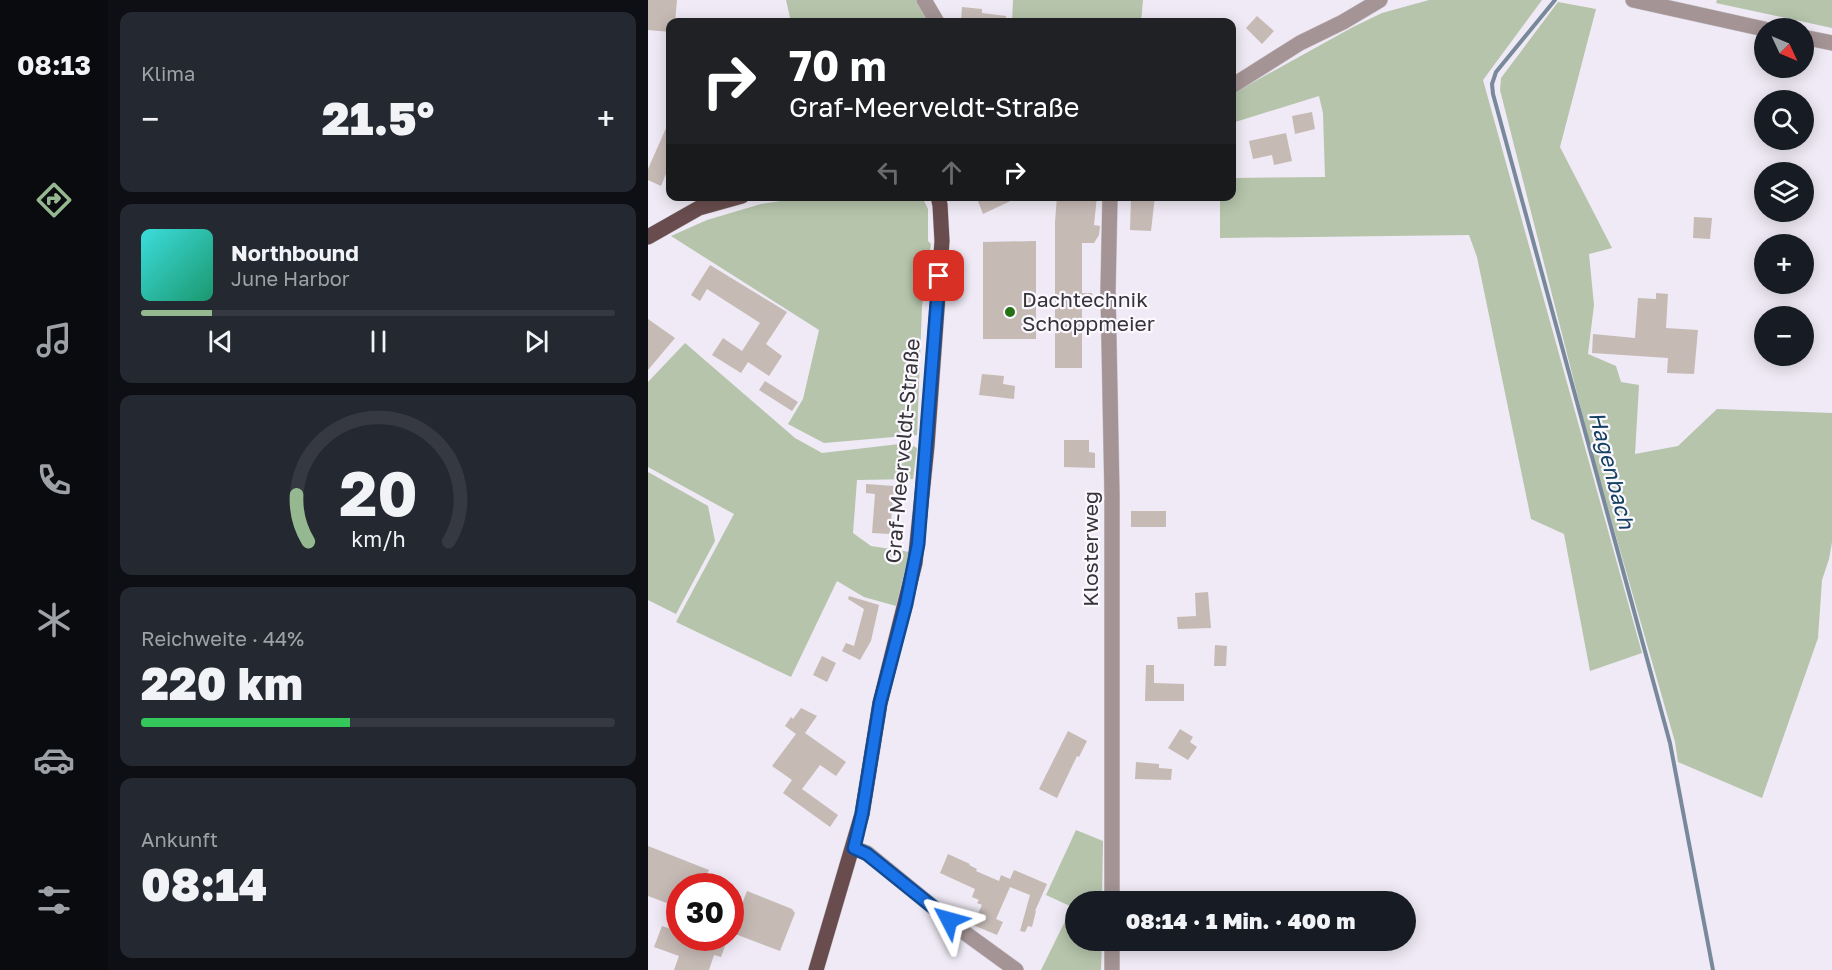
<!DOCTYPE html>
<html lang="de">
<meta charset="utf-8">
<style>
body{margin:0;font-family:"Golos Text",sans-serif;background:#242831;color:#f1f3f6;height:100vh;display:flex;flex-direction:column;font-size:22px;white-space:nowrap}
*{box-sizing:border-box;margin:0}
p{font-size:20px;color:#9ea1a6}
.icon{flex:none;width:33px;height:33px;fill:none;stroke:currentColor;stroke-width:2;stroke-linecap:round;stroke-linejoin:round}
.map{position:relative;flex:1;overflow:hidden}
.panel{display:flex;flex-direction:column;gap:12px;padding:12px;background:#0d0f14;width:540px}
.panel>*{flex:none}
.hud{position:absolute;left:18px;top:18px;width:570px;height:183px;border-radius:12px;box-shadow:0 3px 15px #0003;background:#202124;color:#fff;overflow:hidden}
.needle{width:39px;rotate:134deg}
.buttons{position:absolute;left:1106px;top:18px;display:grid;gap:12px}
.buttons a{display:grid;place-items:center;width:60px;height:60px;border-radius:50%;background:#171b24;box-shadow:0 3px 15px #0003;font-size:30px}
.speed{position:absolute;left:18px;top:873px;display:flex;gap:12px;font-size:30px;font-weight:700;text-align:center}
.speed>*{display:grid;place-content:center;width:78px;height:78px;border-radius:50%;background:#171b24;box-shadow:0 3px 15px #0003;line-height:1}
.speed .limit{border:9px solid #d22;background:#fff;color:#111}
.pin{position:absolute;display:grid;place-items:center;width:51px;height:51px;color:#fff;margin:-26px;border-radius:12px;box-shadow:0 3px 9px #0006}
.me{position:absolute;width:66px;margin:-33px;rotate:309deg;stroke-linejoin:round;filter:drop-shadow(0 0 4px #0008)}
.turn{display:flex;align-items:center;gap:21px;height:126px;padding:0 24px;font-size:27px}
.turn .icon{width:78px;height:78px;stroke-width:2.5}
.turn b{display:block;font-size:42px;line-height:51px}
.lanes{display:flex;align-items:center;height:57px;padding:0 24px;background:#0003;justify-content:center;gap:30px;direction:ltr}
.lanes .off{opacity:.35}
.big{font-size:45px;font-weight:800;line-height:1.1}
.panel .widget{flex:1;display:flex;flex-direction:column;justify-content:center;gap:9px;min-width:0;padding:0 21px;border-radius:12px;background:#242831}
.panel .dial{align-items:center;gap:0}
.dial svg{height:156px;overflow:visible;fill:none;stroke:#363941;stroke-width:7;stroke-linecap:round;text-anchor:middle}
.dial text{fill:#f1f3f6;stroke:none}
.song{display:flex;align-items:center;gap:18px}
.cover{width:72px;height:72px;border-radius:9px;background:linear-gradient(135deg,hsl(180 70% 55%),hsl(160 70% 35%))}
.played{height:6px;border-radius:3px;background:linear-gradient(90deg,#95b891 15%,#363941 15%)}
.keys{display:flex;justify-content:space-around;direction:ltr}
.heat{display:flex;justify-content:space-between;align-items:center;font-size:33px;direction:ltr}
.charge{height:9px;border-radius:4px;background:linear-gradient(90deg,#34c759 44%,#363941 0)}
.trip{position:absolute;left:417px;top:891px;width:351px;height:60px;border-radius:30px;background:#171b24;box-shadow:0 3px 15px #0003;font-weight:800;line-height:60px;text-align:center}
main{display:flex;flex:1;min-height:0}
.menu{display:flex;flex-direction:column;width:108px;justify-content:space-around;align-items:center;background:#090b0e;color:#9ea1a6}
.menu .icon{width:42px;height:42px}
.menu .selected{color:#95b891}
.menu b{font-size:27px;color:#f1f3f6}
.map>svg:first-child{display:block}
.green{fill:#b5c4ab}
.lines{fill:none;stroke-linecap:round;stroke-linejoin:round}
.stream{stroke:#77899b;stroke-width:4}
.building{fill:#c6bab5}
.minor-casing{stroke:#cac6cf;stroke-width:16}
.major-casing{stroke:#cac6cf;stroke-width:16}
.minor{stroke:#a59495;stroke-width:15}
.major{stroke:#694d4e;stroke-width:15}
.route-casing{stroke:#114b97;stroke-width:15}
.route{stroke:#1a73e8;stroke-width:10}
.poi-dot{fill:#247116;stroke:#fbf8ff;stroke-width:2}
.labels{text-anchor:middle;stroke-width:4.5;stroke-linejoin:round;paint-order:stroke}
.poi-label{font-size:21px;fill:#363438;stroke:#fbf8ff;text-anchor:start}
.street-label{font-size:21px;fill:#363438;stroke:#fbf8ff}
.water-label{font-size:22px;font-style:italic;fill:#144062;stroke:#fbf8ff}
</style>
<main>
<nav class="menu">
<b>08:13</b>
<svg class="icon selected" aria-label="directions" viewBox="0 0 24 24"><path d="M12 3l9 9-9 9-9-9zM9 14v-3h6M13 9l2 2-2 2"/></svg>
<svg class="icon" aria-label="music" viewBox="0 0 24 24"><path d="M9 18V5l10-2v13"/><circle cx="6" cy="18" r="3"/><circle cx="16" cy="16" r="3"/></svg>
<svg class="icon" aria-label="phone" viewBox="0 0 24 24"><path d="M5 4h4l2 5-3 2q2 4 5 5l2-3 5 2v4C11 20 4 13 5 4z"/></svg>
<svg class="icon" aria-label="climate" viewBox="0 0 24 24"><path d="M12 3v18M4 7l16 10M4 17L20 7"/></svg>
<svg class="icon" aria-label="car" viewBox="0 0 24 24"><path d="M5 17H2v-5l4-1 3-4h7l3 4 3 1v5h-3M9 17h6M6 11h13"/><circle cx="7" cy="17" r="2"/><circle cx="17" cy="17" r="2"/></svg>
<svg class="icon" aria-label="filters" viewBox="0 0 24 24"><path d="M4 7h16M4 17h16"/><circle cx="9" cy="7" r="2"/><circle cx="15" cy="17" r="2"/></svg>
</nav>
<section class="panel">
<div class="widget"><p>Klima</p>
<div class="heat"><a>−</a><b class="big">21.5°</b><a>+</a></div>
</div>
<div class="widget">
<div class="song"><i class="cover"></i><div><b>Northbound</b><p>June Harbor</p></div></div>
<div class="played"></div>
<div class="keys"><svg class="icon" aria-label="previous" viewBox="0 0 24 24"><path d="M18 5L8 12l10 7zM5 5v14"/></svg><svg class="icon" aria-label="pause" viewBox="0 0 24 24"><path d="M8 5v14M16 5v14"/></svg><svg class="icon" aria-label="next" viewBox="0 0 24 24"><path d="M6 5l10 7-10 7zM19 5v14"/></svg></div>
</div>
<div class="widget dial"><svg viewBox="0 0 100 80">
<path d="M14 69A42 42 0 1 1 86 69"/>
<path d="M14 69A42 42 0 0 1 8 45" stroke="#95b891"/>
<text x="50" y="56" font-size="32" font-weight="700">20</text>
<text x="50" y="72" font-size="11">km/h</text>
</svg></div>
<div class="widget"><p>Reichweite · 44%</p><b class="big">220 km</b><div class="charge"></div></div>
<div class="widget"><p>Ankunft</p><b class="big">08:14</b></div>
</section>
<div class="map">
<svg width="1184" height="970" viewBox="0 0 1184 970">
<rect width="100%" height="100%" fill="#efeaf5"/>
<path class="green" d="M138 0H271L284 22H143Z
M365 0H495L493 22H364Z
M781 0H894L835 80 994 653 942 671 916 534 883 519 829 257 821 235 572 238V197L584 196V178L677 177 675 113 671 96 584 123V94L705 27 734 13Z
M1069 0H1184V28L1068 3Z
M910 2 948 9 912 147 964 248 941 254 946 305 940 354 968 366 973 382 991 385 987 454 1030 446 1069 409 1184 413V542L1181 559 1174 580 1170 638 1114 798 1030 762 1027 742 945 456 852 90 853 78Z
M168 196 274 197 280 209V241L283 244 274 306 269 435 176 443 140 424 155 399 171 330 23 236 59 220 113 204Z
M37 343 147 438 174 453 260 443 269 448 265 479 209 480 205 533 223 546 262 552 248 606 216 597 189 581 143 677 28 622 86 514 0 467V382Z
M0 472 60 506 67 541 28 614 0 600Z
M428 830 455 841 454 901 428 902V940L454 941 453 970H393L424 907 398 895Z"/>
<g class="lines">
<path class="stream" d="M907 0 848 72 844 84 845 94 1022 743 1065 970"/>
</g>
<path class="building" d="M0 0H29L27 22H22V32L0 30Z
M314 7 334 9V13L358 16V22H313Z
M609 16 626 31 614 44 598 28Z
M664 112 667 129 647 134 644 116Z
M22 119V164L13 186 0 180V169Z
M638 133 644 161 626 165 624 155 605 159 601 141Z
M328 196H373L335 214Z
M409 196H449L446 225 452 226 451 235 446 243H434V293H444L445 303H434V368H407V222Z
M483 196H507L503 231 482 230Z
M1046 217 1064 218 1062 239 1045 238Z
M388 241V339H335V242Z
M62 265 139 312 118 344 134 356 121 376 100 362 93 373 64 355 75 338 94 351 112 323 59 289 52 301 43 295Z
M1008 293 1020 294 1018 328 1050 330 1046 374 1019 373 1020 358 944 353 945 334 987 338 990 298 1008 299Z
M0 319 27 338 0 370Z
M334 374 356 376 355 384 367 386 366 399 331 395Z
M117 381 150 402 144 411 111 390Z
M416 440H441V452L447 453V468L416 467Z
M218 484 246 486 242 534 224 533 227 494 218 493Z
M483 511H518V527H483Z
M560 592 563 628 530 629 529 617 548 616 547 593Z
M201 596 231 605 223 641 212 660 194 651 198 643 206 646 216 609 200 599Z
M567 645 579 646 578 666H566Z
M174 656 188 663 179 682 165 675Z
M498 665H506V683L536 684V701H497Z
M153 708 169 716 157 733 198 762 188 776 172 765 154 789 190 815 182 827 135 793 144 780 124 766 148 734 137 726 143 717 145 719Z
M532 729 545 737 542 742 549 747 540 760 520 748Z
M420 731 439 741 431 757 429 756 409 798 391 789Z
M488 762 511 764V768L524 769 523 780 487 779Z
M0 846 61 870 54 886H32V908L0 896Z
M300 854 322 864 321 865 329 869 328 871 351 881 353 875 362 879 366 870 399 884 387 911H388L384 927 380 926 377 932 372 931 382 895 362 887 348 919 355 922 349 935 325 925 334 905 329 903 331 900 324 897 327 889 292 873Z
M99 891 144 909 147 913 132 951 82 932V905L92 909Z
M14 926 32 932V938H45L53 940 54 938H80L73 957 66 955 61 970H26L31 956 6 947Z"/>
<g class="lines">
<g class="minor-casing">
<path id="minor" d="M276 0 289 22
M985 0 1116 29
M1155 37 1184 43
M584 86 652 43 695 22 732 0
M462 196 460 291 464 495V902
M206 848 219 853 317 933 368 970
M464 940V970"/>
</g>
<g class="major-casing">
<path id="major" d="M0 237 51 208 94 196
M168 970 214 814 232 703 267 563 279 446 294 241 292 205 290 196"/>
</g>
<use href="#minor" class="minor"/>
<use href="#major" class="major"/>
</g>
<g class="lines">
<g class="route-casing">
<path id="route" d="M291 276 270 544 258 604 232 703 214 814 206 848 219 854 301 920"/>
</g>
<use href="#route" class="route"/>
</g>
<circle class="poi-dot" cx="362" cy="312" r="6"/>
<g class="labels">
<g class="poi-label">
<text x="374" y="307">Dachtechnik<tspan x="374" dy="24">Schoppmeier</tspan></text>
</g>
<g class="street-label">
<text transform="translate(255 451) rotate(-85)" y="7">Graf-Meerveldt-Straße</text>
<text transform="translate(443 549) rotate(-90)" y="7">Klosterweg</text>
</g>
<g class="water-label">
<text transform="translate(964 470) rotate(75)" y="8">Hagenbach</text>
</g>
</g>
</svg>
<div class="buttons">
<a><svg class="needle" viewBox="-14 -14 28 28"><path d="M0-13l5 13h-10z" fill="#e53935"/><path d="M0 13l5-13h-10z" fill="#9ea1a6"/></svg></a>
<a><svg class="icon" aria-label="search" viewBox="0 0 24 24"><circle cx="10" cy="10" r="6"/><path d="M15 15l6 6"/></svg></a>
<a><svg class="icon" aria-label="layers" viewBox="0 0 24 24"><path d="M12 4l9 5-9 5-9-5zM3 14l9 5 9-5"/></svg></a>
<a>+</a>
<a>−</a>
</div>
<div class="speed"><div class="limit">30</div></div>
<div class="pin" style="left:291px;top:276px;background:#d93025"><svg class="icon" aria-label="arrive" viewBox="0 0 24 24"><path d="M6 21V4h12l-3 4 3 4H6"/></svg></div>
<svg class="me" style="left:301px;top:920px" viewBox="-20 -20 40 40"><path d="M0-17L14 15 0 8-14 15z" fill="#1a73e8" stroke="#fff" stroke-width="4"/></svg>
<div class="trip">08:14 · 1 Min. · 400 m</div>
<div class="hud">
<div class="turn"><svg class="icon" aria-label="right" viewBox="0 0 24 24"><path d="M7 20v-9h11M14 6l5 5-5 5"/></svg><div><b>70 m</b>Graf-Meerveldt-Straße</div></div>
<div class="lanes"><svg class="icon off" aria-label="left" viewBox="0 0 24 24"><path d="M17 20v-9H6M10 6l-5 5 5 5"/></svg><svg class="icon off" aria-label="ahead" viewBox="0 0 24 24"><path d="M12 20V5M6 11l6-6 6 6"/></svg><svg class="icon" aria-label="right" viewBox="0 0 24 24"><path d="M7 20v-9h11M14 6l5 5-5 5"/></svg></div>
</div>
</div>
</main>
